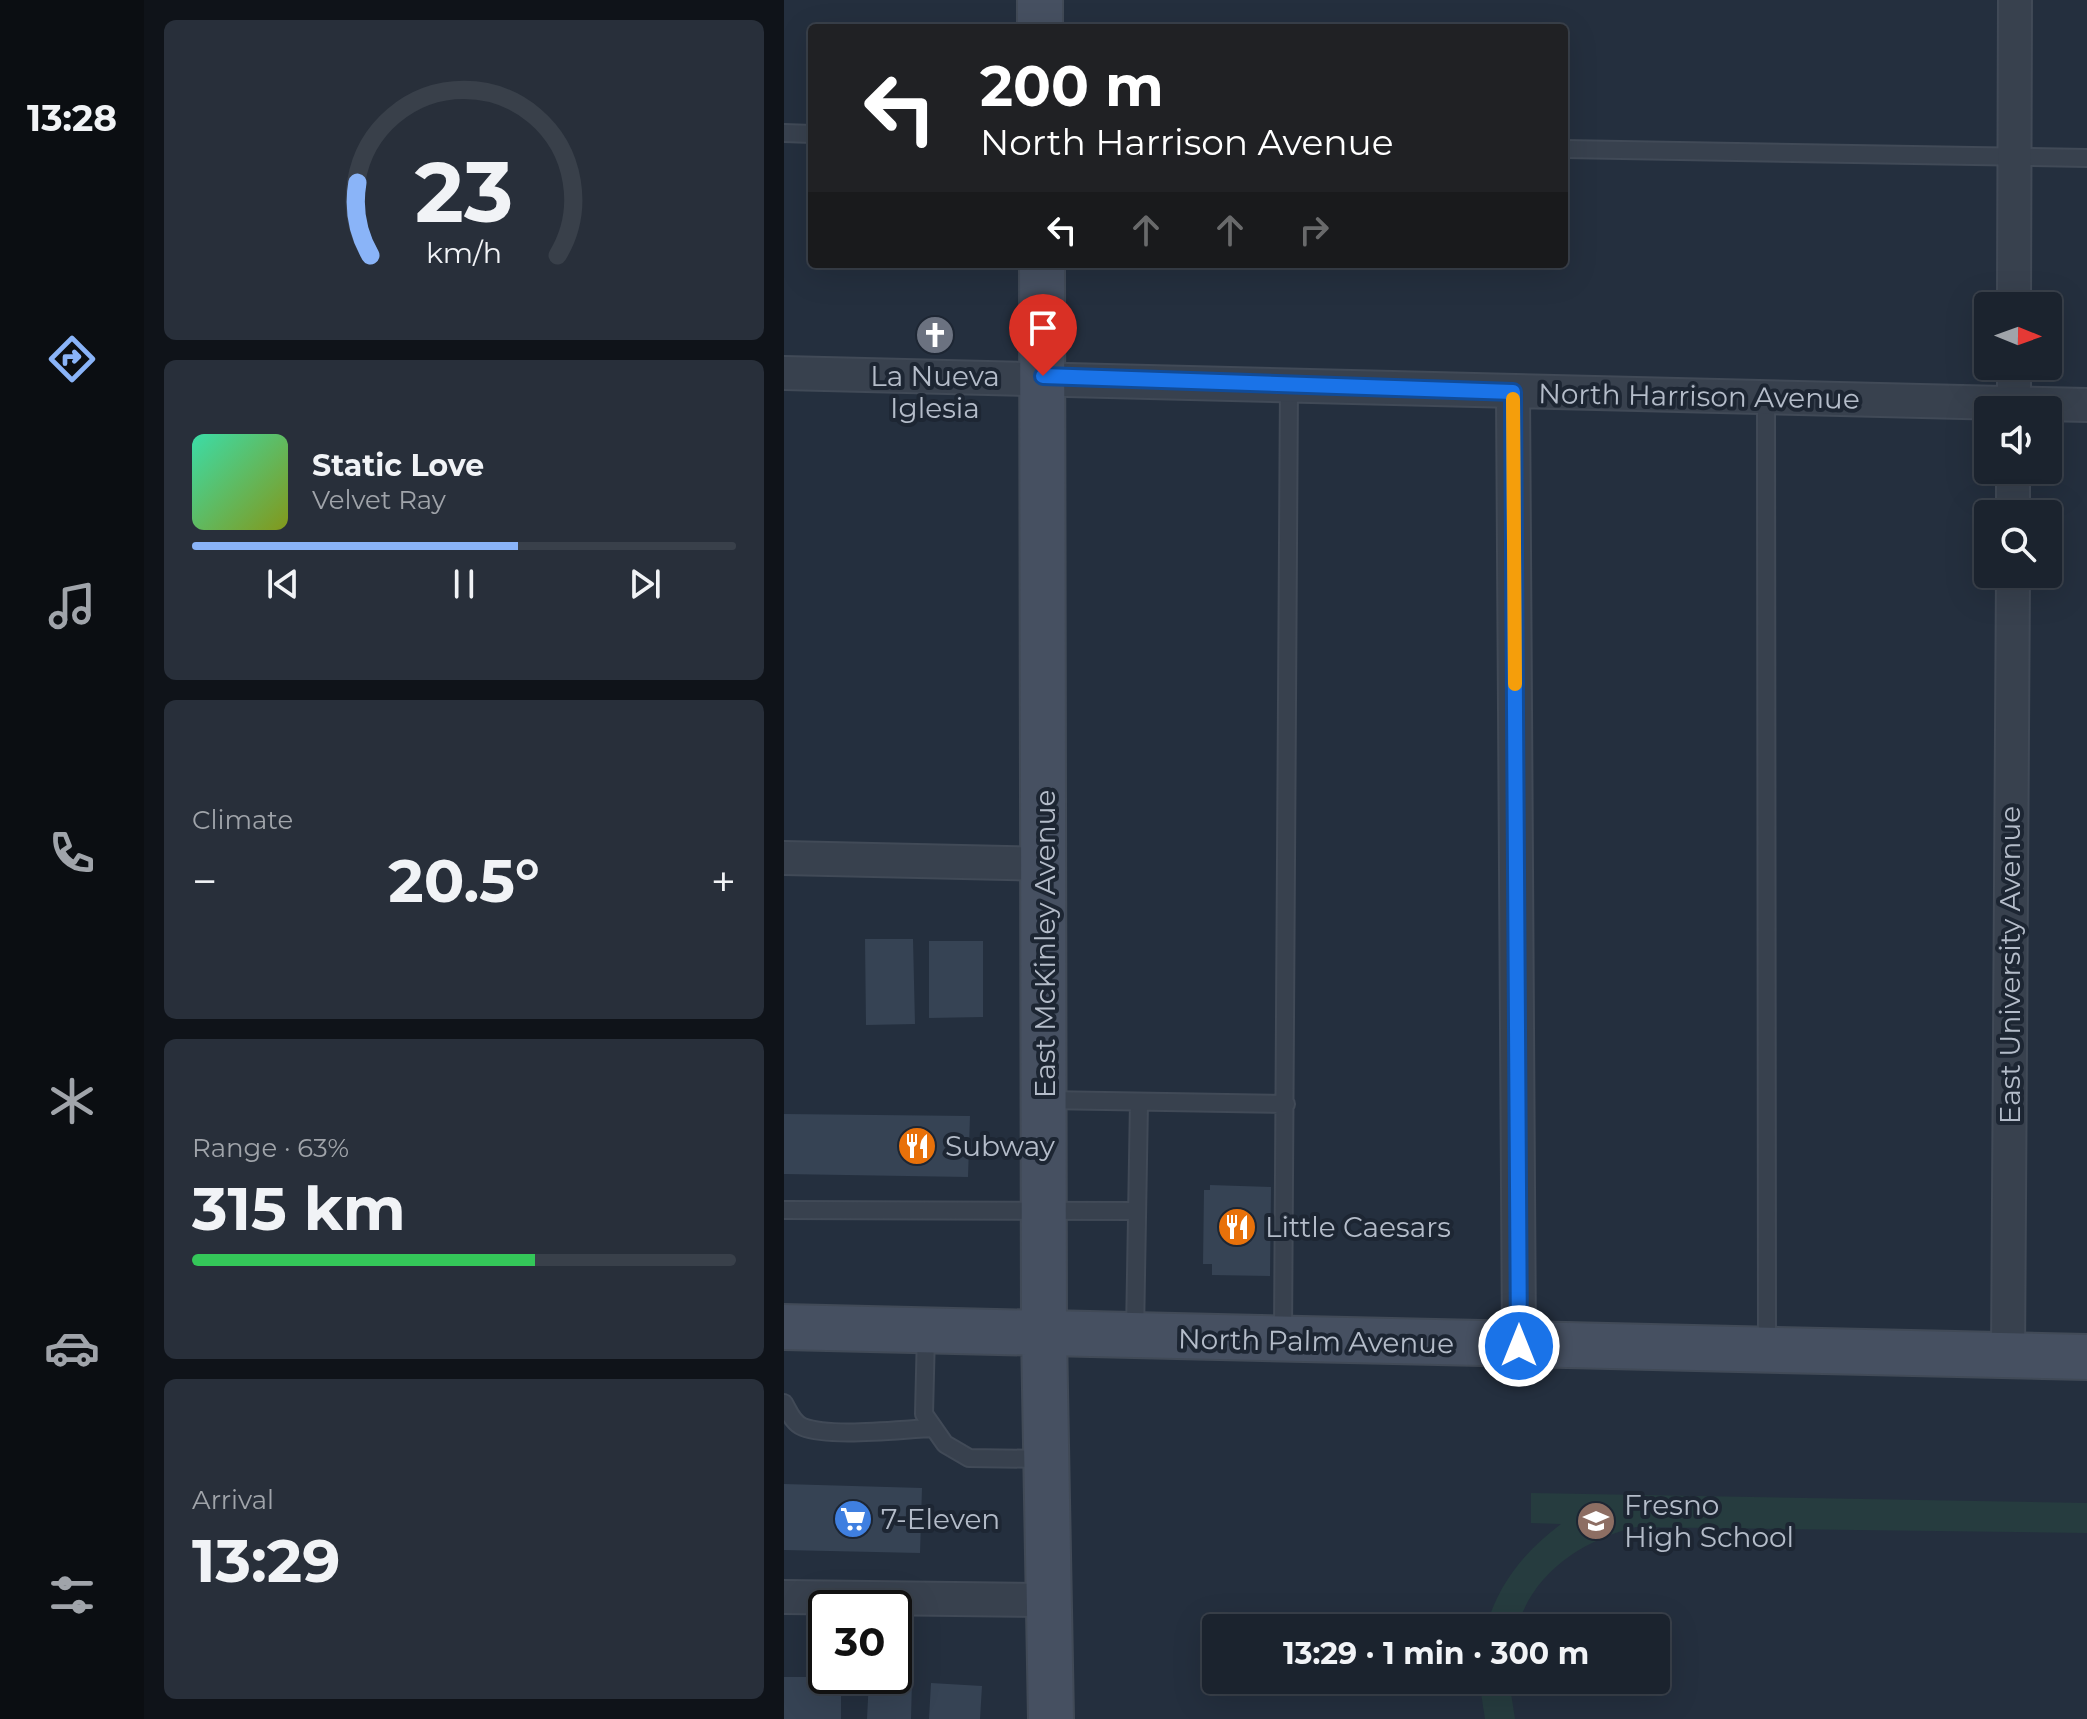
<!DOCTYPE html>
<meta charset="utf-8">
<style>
body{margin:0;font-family:Montserrat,sans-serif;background:#282f3a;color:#f1f3f6;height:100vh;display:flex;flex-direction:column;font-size:30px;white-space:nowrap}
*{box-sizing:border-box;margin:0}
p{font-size:26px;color:#a0a4aa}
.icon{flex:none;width:44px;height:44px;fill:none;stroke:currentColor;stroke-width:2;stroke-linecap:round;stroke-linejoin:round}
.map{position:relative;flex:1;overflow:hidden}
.side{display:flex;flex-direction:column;gap:20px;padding:20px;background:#0f1319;width:640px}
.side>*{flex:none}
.hud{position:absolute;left:24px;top:24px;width:760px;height:244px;border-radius:8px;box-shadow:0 8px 32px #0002,0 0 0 2px #39404a;background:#202124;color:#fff;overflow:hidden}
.needle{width:52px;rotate:91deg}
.fabs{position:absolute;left:1190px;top:292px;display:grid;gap:16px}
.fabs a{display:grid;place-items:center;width:88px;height:88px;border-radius:8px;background:#1b232e;box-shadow:0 8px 32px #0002,0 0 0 2px #39404a;font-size:40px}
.speed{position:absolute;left:24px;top:1590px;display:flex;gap:16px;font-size:40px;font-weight:700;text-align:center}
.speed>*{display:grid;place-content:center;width:104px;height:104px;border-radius:50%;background:#1b232e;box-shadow:0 8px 32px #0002,0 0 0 2px #39404a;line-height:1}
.speed .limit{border:4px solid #111;border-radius:12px;background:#fff;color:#111}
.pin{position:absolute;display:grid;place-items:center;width:68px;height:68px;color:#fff;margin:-82px -34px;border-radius:50% 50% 50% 0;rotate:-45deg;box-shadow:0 0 8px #0007}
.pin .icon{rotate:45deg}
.me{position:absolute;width:88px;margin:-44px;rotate:0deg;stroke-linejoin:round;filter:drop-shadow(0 0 6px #0008)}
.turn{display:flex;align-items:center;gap:28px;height:168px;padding:0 40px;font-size:36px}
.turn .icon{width:104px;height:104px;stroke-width:2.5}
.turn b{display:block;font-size:56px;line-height:68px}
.lanes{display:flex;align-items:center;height:76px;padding:0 40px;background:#0003;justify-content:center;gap:40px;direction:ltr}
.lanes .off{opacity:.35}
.big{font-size:60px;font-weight:700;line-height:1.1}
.side .card{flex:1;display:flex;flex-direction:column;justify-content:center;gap:12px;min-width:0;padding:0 28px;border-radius:12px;background:#282f3a}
.side .dial{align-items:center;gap:0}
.dial svg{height:208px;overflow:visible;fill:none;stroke:#39404a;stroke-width:7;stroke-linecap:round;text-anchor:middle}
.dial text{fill:#f1f3f6;stroke:none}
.song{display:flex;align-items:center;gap:24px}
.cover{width:96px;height:96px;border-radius:12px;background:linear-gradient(135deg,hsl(160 70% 55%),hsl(70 70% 35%))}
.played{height:8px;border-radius:4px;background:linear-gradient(90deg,#8ab4f8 60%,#39404a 60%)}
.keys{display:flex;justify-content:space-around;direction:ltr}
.heat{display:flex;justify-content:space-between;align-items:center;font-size:44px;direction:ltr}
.charge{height:12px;border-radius:6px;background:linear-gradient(90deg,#34c759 63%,#39404a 0)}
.trip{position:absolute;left:418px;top:1614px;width:468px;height:80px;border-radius:8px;background:#1b232e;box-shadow:0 8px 32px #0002,0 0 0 2px #39404a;font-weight:700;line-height:80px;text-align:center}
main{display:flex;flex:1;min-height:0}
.menu{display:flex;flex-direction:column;width:144px;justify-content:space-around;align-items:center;background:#0b0e12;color:#a0a4aa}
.menu .icon{width:56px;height:56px}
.menu .selected{color:#8ab4f8}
.menu b{font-size:36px;color:#f1f3f6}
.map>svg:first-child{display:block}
.green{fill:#263c3f}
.building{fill:#364354}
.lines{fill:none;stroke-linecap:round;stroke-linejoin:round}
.service-casing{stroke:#414a57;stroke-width:20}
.minor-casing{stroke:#414a57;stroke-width:36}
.secondary-casing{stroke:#414a57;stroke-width:48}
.service{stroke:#38414e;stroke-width:16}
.minor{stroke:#38414e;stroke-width:32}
.secondary{stroke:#465061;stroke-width:44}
.route-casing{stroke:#114b97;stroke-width:20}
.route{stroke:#1a73e8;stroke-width:14}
.slow{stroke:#f59e0b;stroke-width:14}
.labels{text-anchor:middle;stroke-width:8;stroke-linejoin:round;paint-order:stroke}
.poi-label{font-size:28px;fill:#b4bcc9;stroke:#1d2633;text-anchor:start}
.street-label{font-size:28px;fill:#b4bcc9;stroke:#1d2633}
</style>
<main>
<nav class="menu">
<b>13:28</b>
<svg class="icon selected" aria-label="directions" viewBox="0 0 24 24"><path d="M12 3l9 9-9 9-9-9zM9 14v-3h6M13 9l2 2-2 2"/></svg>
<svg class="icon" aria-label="music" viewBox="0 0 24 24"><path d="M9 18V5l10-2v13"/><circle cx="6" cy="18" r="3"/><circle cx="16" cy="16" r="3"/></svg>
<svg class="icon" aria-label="phone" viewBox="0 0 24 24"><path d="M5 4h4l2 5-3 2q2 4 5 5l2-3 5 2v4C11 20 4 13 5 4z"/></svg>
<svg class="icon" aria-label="climate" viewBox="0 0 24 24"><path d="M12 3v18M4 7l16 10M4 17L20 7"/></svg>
<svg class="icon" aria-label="car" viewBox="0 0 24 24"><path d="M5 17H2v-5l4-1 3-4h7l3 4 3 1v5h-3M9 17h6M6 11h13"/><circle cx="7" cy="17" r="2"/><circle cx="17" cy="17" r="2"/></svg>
<svg class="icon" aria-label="filters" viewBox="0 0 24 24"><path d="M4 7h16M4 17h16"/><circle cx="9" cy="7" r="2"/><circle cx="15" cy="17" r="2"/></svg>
</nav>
<section class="side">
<div class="card dial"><svg viewBox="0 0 100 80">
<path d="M14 69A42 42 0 1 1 86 69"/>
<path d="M14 69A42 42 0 0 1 9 41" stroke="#8ab4f8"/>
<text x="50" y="56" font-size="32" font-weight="700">23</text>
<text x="50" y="72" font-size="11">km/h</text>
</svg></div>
<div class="card">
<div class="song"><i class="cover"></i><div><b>Static Love</b><p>Velvet Ray</p></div></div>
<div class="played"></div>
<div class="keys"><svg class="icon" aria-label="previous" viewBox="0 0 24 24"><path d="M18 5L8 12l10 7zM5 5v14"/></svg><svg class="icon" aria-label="pause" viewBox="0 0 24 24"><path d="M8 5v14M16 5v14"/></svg><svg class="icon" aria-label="next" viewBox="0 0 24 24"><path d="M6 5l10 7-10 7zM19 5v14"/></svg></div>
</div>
<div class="card"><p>Climate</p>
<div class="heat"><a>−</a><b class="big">20.5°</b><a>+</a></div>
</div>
<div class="card"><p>Range · 63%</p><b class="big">315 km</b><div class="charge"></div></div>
<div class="card"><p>Arrival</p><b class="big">13:29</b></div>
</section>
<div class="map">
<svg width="1303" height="1719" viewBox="0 0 1303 1719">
<rect width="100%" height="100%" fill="#242f3e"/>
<path class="green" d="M747 1493 1303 1503V1533L852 1527C799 1540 749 1572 733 1628H702C714 1584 741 1551 777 1524L747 1523Z
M695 1680H725L731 1719H701Z"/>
<path class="building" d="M81 939H129L131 1024 82 1025Z
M145 941H199V1017L145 1018Z
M0 1114 186 1116 184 1177 0 1174Z
M426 1185 487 1187 486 1276 428 1275V1264H419L420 1190H426Z
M0 1484 138 1488 136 1553 0 1550Z
M0 1677H57V1719H0Z
M85 1679 128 1681 127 1719H83Z
M147 1683 198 1686 196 1719H145Z"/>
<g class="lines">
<g class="service-casing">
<path id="service" d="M0 133 28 134
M780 149 1303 158
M982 398 983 1349
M261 1100 502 1104
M0 1210 352 1211
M142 1333 140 1414 161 1444 185 1458 261 1459
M351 1333 355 1102
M499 1335 505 385
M0 1403C5 1412 9 1423 19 1427 47 1438 118 1429 150 1428"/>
</g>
<g class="minor-casing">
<path id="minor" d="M1230 306 1231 0
M0 373 1303 405
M729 392 735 1346
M1230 410V366
M1229 514V470
M0 858 262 864
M1224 1356 1229 574
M0 1597 265 1600"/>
</g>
<g class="secondary-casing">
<path id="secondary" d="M256 0V28
M258 264 260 1334 267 1719
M0 1327 1303 1357"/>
</g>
<use href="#service" class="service"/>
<use href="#minor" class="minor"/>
<use href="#secondary" class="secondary"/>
</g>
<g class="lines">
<g class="route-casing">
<path id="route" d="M259 376 729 392 735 1346"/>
</g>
<use href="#route" class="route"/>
<path class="slow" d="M729 399 731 684"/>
</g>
<defs>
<g id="church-disc" transform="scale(2)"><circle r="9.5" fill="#6b7280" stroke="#1d2633"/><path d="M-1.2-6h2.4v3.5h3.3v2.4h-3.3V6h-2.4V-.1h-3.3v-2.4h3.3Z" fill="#fff"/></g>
<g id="restaurant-disc" transform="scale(2)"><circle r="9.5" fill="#e8710a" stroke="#1d2633"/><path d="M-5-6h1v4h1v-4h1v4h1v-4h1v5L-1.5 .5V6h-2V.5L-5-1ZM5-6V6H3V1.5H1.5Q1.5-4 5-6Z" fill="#fff"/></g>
<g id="supermarket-disc" transform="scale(2)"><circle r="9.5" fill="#3f7fe0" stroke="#1d2633"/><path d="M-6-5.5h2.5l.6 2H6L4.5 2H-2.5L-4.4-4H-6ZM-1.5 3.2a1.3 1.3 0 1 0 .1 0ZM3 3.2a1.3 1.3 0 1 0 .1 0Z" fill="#fff"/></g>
<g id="school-disc" transform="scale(2)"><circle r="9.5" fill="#8d6e63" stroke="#1d2633"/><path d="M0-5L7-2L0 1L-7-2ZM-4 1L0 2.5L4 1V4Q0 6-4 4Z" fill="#fff"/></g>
</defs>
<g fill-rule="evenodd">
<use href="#church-disc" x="151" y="335"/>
<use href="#restaurant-disc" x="133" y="1146"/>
<use href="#restaurant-disc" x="453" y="1227"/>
<use href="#supermarket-disc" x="69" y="1519"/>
<use href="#school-disc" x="812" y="1521"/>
</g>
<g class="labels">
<g class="poi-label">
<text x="151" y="386" text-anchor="middle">La Nueva<tspan x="151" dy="32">Iglesia</tspan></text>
<text x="161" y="1156">Subway</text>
<text x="481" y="1237">Little Caesars</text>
<text x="840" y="1515">Fresno<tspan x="840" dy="32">High School</tspan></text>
<text x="97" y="1529">7-Eleven</text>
</g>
<g class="street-label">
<text transform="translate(915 396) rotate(1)" y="10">North Harrison Avenue</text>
<text transform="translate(261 944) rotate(-90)" y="10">East McKinley Avenue</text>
<text transform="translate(1226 965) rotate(-90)" y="10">East University Avenue</text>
<text transform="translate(532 1341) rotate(1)" y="10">North Palm Avenue</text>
</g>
</g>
</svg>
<div class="fabs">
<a><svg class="needle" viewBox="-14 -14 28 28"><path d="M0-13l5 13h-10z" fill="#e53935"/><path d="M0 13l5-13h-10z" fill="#a0a4aa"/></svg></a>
<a><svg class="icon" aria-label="sound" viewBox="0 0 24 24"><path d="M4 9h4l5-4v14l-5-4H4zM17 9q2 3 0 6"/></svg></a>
<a><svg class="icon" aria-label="search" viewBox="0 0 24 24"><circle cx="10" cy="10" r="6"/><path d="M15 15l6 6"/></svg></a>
</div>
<div class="speed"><div class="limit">30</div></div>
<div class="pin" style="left:259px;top:376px;background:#d93025"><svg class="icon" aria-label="arrive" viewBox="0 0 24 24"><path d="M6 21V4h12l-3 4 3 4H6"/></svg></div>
<svg class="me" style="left:735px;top:1346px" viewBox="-20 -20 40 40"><circle r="17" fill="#1a73e8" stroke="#fff" stroke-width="3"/><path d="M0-11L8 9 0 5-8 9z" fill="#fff"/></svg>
<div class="trip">13:29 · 1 min · 300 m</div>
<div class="hud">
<div class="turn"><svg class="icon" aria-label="left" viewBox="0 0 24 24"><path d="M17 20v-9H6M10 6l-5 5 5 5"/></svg><div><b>200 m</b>North Harrison Avenue</div></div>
<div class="lanes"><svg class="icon" aria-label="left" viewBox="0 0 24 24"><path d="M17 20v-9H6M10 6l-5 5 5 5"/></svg><svg class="icon off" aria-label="ahead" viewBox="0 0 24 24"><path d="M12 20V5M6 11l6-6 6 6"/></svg><svg class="icon off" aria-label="ahead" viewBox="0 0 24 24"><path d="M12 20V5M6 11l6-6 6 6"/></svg><svg class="icon off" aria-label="right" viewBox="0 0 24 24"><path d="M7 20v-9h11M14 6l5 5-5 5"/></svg></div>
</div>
</div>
</main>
